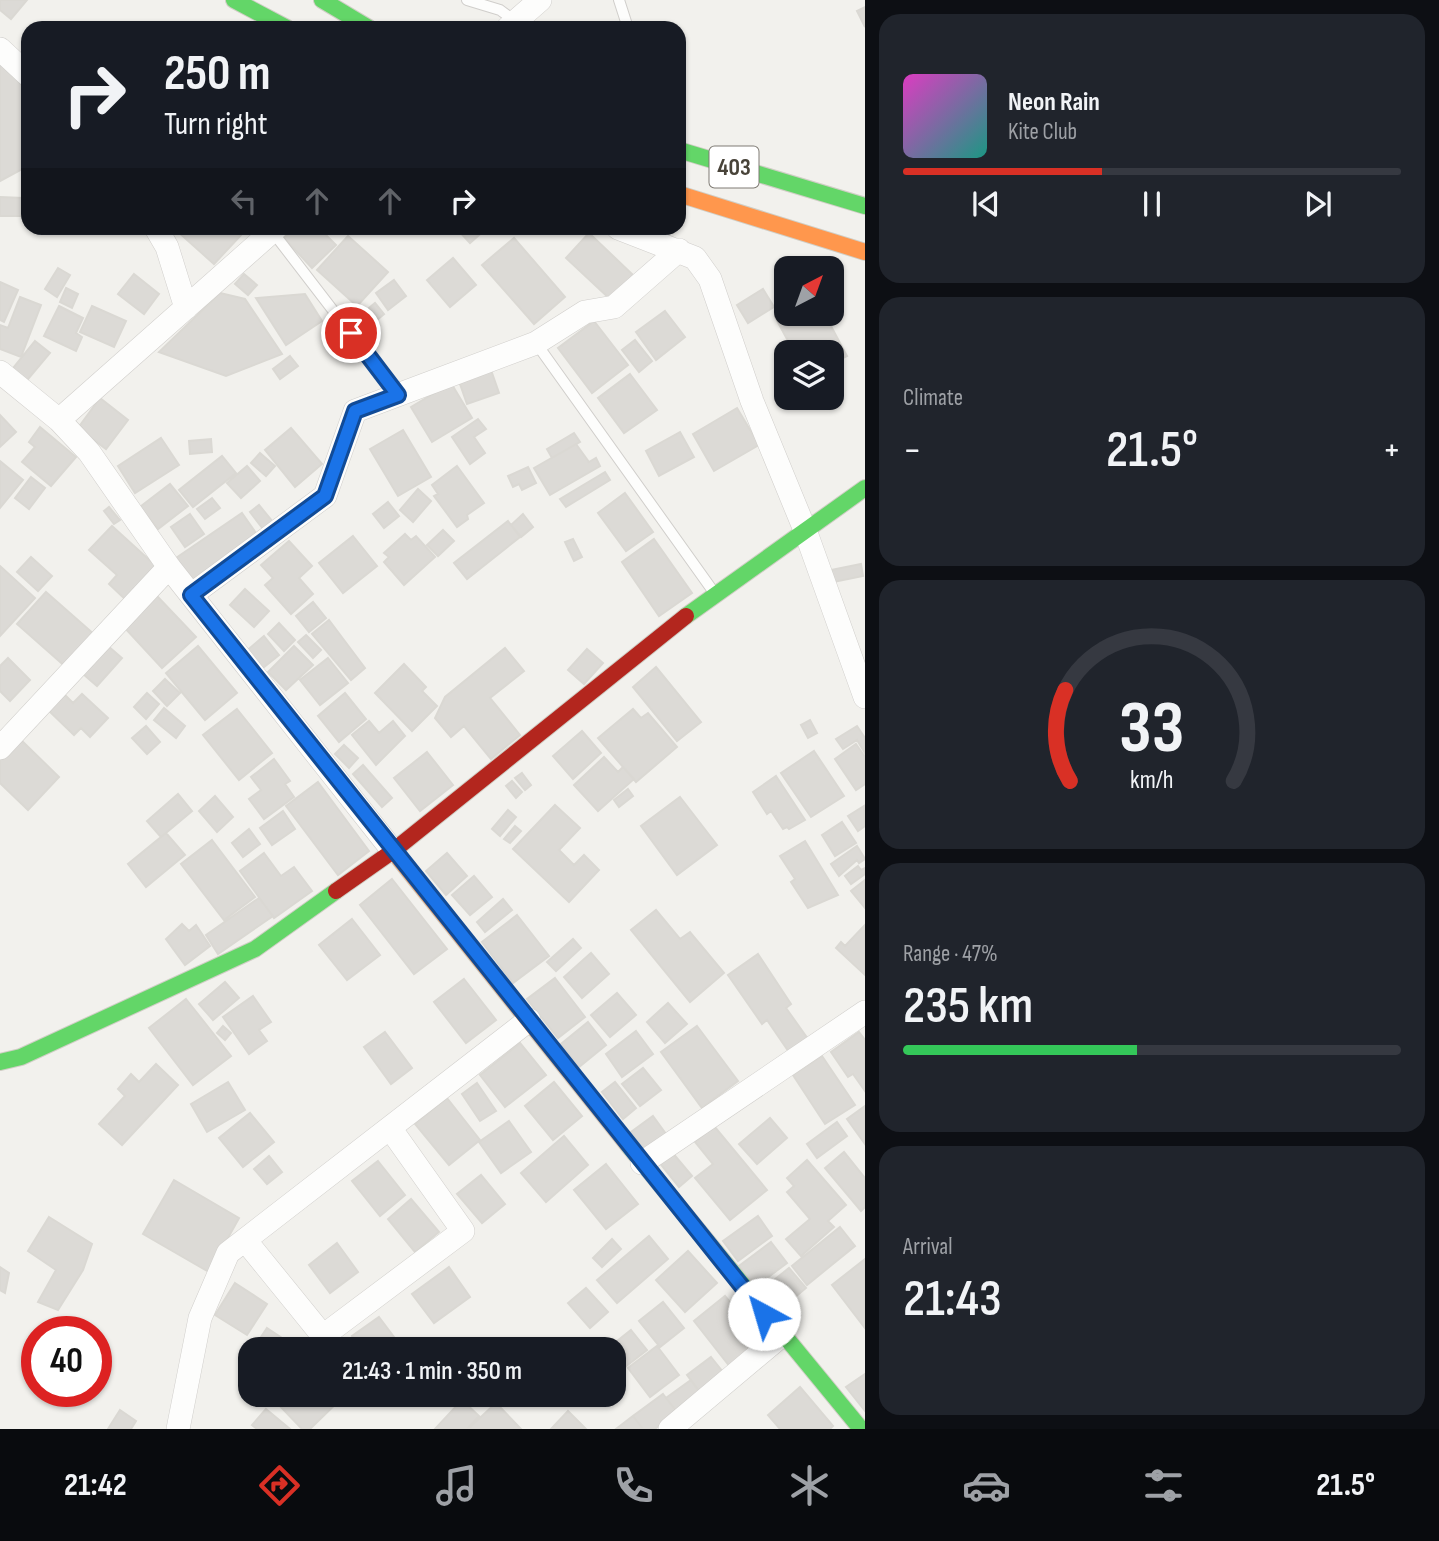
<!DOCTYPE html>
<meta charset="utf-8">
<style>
body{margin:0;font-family:"Sofia Sans Condensed",sans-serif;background:#20242c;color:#f1f3f6;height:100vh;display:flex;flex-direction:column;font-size:26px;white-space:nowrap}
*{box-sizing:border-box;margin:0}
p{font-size:23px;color:#9ea1a6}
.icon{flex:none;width:38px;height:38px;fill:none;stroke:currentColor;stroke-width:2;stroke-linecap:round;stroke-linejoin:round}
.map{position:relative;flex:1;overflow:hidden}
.side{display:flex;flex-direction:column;gap:14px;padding:14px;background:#0d0f14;width:574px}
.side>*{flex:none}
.guide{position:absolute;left:21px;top:21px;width:665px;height:214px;border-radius:21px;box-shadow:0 2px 5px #0004;background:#171b24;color:#f1f3f6;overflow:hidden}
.needle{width:46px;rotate:41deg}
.controls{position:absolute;left:774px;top:256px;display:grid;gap:14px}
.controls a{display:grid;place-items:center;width:70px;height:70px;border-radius:14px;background:#171b24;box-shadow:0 2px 5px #0004;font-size:35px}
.speed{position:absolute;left:21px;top:1316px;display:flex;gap:14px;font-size:35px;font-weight:700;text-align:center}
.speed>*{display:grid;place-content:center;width:91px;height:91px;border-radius:50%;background:#171b24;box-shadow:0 2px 5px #0004;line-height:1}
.speed .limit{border:10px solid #d22;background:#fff;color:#111}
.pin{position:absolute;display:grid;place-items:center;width:60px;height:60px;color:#fff;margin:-30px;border:4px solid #fff;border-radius:50%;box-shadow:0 2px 7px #0007}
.me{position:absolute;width:77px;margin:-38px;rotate:321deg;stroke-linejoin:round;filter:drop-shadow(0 0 5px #0008)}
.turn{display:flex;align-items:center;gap:24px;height:147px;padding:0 28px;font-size:32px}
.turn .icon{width:91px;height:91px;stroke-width:2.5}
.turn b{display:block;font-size:49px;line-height:60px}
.lanes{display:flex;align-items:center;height:66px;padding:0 28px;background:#0003;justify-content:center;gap:35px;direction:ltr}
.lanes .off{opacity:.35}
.big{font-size:52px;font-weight:600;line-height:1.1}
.side .tile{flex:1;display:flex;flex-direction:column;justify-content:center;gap:10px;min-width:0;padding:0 24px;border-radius:21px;background:#20242c}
.side .dial{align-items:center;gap:0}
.dial svg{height:182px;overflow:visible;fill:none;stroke:#363941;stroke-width:7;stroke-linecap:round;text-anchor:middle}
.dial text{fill:#f1f3f6;stroke:none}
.song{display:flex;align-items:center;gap:21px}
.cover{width:84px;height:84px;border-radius:10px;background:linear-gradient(135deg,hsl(310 70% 55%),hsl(170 70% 35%))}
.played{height:7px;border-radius:4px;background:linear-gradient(90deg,#d93025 40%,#363941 40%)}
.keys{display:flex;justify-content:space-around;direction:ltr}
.heat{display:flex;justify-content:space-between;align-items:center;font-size:38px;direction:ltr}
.charge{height:10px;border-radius:5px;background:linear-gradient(90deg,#34c759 47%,#363941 0)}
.trip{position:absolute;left:238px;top:1337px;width:388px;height:70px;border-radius:21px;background:#171b24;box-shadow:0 2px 5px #0004;font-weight:600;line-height:70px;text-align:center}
.tab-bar{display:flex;height:112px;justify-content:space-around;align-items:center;background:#090b0e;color:#9ea1a6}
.tab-bar .icon{width:49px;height:49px}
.tab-bar .selected{color:#d93025}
.tab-bar b{font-size:32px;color:#f1f3f6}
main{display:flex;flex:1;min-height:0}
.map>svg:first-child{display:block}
.building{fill:#dcdad6;stroke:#dad8d3;stroke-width:2}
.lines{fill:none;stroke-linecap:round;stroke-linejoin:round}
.lane-casing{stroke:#d0cecb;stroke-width:12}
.street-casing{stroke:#d0cecb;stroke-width:24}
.fast-casing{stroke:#d0cec5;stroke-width:18}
.slow-casing{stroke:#d0cec5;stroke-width:18}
.jam-casing{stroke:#d0cec5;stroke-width:18}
.lane{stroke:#fdfdfc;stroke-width:10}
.street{stroke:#fdfdfc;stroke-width:23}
.fast{stroke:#63d668;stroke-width:16}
.slow{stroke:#ff974d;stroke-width:16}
.jam{stroke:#b3261e;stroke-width:16}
.route-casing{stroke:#114b97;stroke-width:18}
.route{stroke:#1a73e8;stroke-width:12}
.labels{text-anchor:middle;stroke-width:6;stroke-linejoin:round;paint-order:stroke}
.shield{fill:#fff;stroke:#7f7b74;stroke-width:2}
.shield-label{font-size:24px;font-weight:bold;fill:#484339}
</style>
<main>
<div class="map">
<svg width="865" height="1429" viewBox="0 0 865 1429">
<rect width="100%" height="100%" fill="#f2f1ed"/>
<path class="building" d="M0 0H27L11 19 0 10Z
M865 7V27L857 11Z
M0 63 28 91V166L0 181Z
M0 197 23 198 22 216H0Z
M180 228H232L241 235 214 264 177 231Z
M295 228H319L336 245 312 268 284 238Z
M456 228H487L470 243Z
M589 233 633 275 610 299 566 258Z
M348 236 388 272 357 306 317 270Z
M514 238 565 297 534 324 482 265Z
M453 258 476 285 450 307 427 280Z
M58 268 70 275 57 297 45 289Z
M134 274 159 294 144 314 118 294Z
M244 274 257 285 248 295 235 284Z
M394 280 406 296 388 310 376 293Z
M0 282 18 290 4 322 0 320Z
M66 288 78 294 72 308 60 302Z
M763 289 774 307 748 323 737 305Z
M220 293 245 299 282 354 226 376 159 352Z
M305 294 322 321 286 345 256 298Z
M20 297 41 305 21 357 0 349V325L8 328Z
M375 303 384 314 359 335 350 324Z
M59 306 83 318 76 333 82 337 76 351 44 336Z
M92 306 126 321 114 347 80 332Z
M665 311 685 337 656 360 636 332Z
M786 312 824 313 847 356 831 364V352H794L775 317Z
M594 321 628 365 592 393 558 348Z
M635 340 652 361 639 372 622 350Z
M35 341 50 353 23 385 9 373Z
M290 356 298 366 280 379 273 369Z
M491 370 499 393 467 404 459 381Z
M630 374 657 410 624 433 598 398Z
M451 383 472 418 432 442 411 407Z
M100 398 128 420 106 449 78 428Z
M737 408 759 445 714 471 693 434Z
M0 415 16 432 0 447Z
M478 419 486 429 474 437 485 453 470 464 452 437Z
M40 427 76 457 51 486 22 462 35 447 29 442Z
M291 428 322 464 295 487 265 450Z
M403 430 431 477 398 496 370 449Z
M680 432 694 457 659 476 646 451Z
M574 433 580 442 552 458 547 449Z
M161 438 179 465 135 493 118 466Z
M211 439 212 452 190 454 189 441Z
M576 444 589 462 596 458 600 466 550 495 534 468Z
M260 453 275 466 266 476 251 463Z
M222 456 236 473 193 507 179 490Z
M0 461 23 480 0 508Z
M247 466 260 481 241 498 227 483Z
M457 466 484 503 467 515 468 519 457 527 434 496 438 494 432 485Z
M528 467 536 483 522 490 519 484 513 487 508 476Z
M605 472 610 480 566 507 560 499Z
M31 477 45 488 29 509 15 498Z
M170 484 188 506 158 529 140 507Z
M418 489 431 501 413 522 400 510Z
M625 493 653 532 626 551 598 513Z
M212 498 220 508 205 519 197 509Z
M388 502 399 516 384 528 373 514Z
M259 505 273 522 263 529 250 512Z
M109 507 120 520 114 524 104 511Z
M242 513 258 536 192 581 176 558Z
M190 514 204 534 185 547 171 527Z
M523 514 533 527 521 537 511 525Z
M508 521 520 537 467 579 454 563Z
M112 526 156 566 126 600 109 584 117 575 89 550Z
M443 530 454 541 438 556 427 545Z
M405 534 411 540 416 536 435 557 404 585 384 562 389 557 384 553Z
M353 536 377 566 343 593 319 563Z
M573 539 582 557 574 561 565 542Z
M654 539 692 593 659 616 622 562Z
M289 541 312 566 299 578 313 594 291 614 265 585 273 578 261 565Z
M31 557 52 576 38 591 17 572Z
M861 564 863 576 833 582 831 570Z
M0 566 35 598 0 636Z
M245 589 269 611 254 627 230 605Z
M46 592 95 635 67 668 17 624Z
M157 596 196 637 162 668 124 627Z
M313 602 326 618 309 632 296 616Z
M329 620 365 668 351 680 312 634Z
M279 623 295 640 284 651 268 634Z
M306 635 321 650 313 658 298 642Z
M264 636 279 655 259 671 244 653Z
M108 646 122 658 97 686 83 674Z
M198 646 237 693 205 720 166 673Z
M294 646 313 665 286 690 268 672Z
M505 648 524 671 490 698 520 735 491 759 464 726 451 737 435 718 445 697Z
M587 649 603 663 584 684 568 670Z
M8 658 30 680 10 701 0 691V666Z
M328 658 348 683 320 705 300 680Z
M404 664 426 687 422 691 437 706 412 731 375 693Z
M656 667 701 722 677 741 633 687Z
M165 679 180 693 167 706 153 691Z
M62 692 73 703 82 694 108 718 90 737 81 728 74 735 46 708Z
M147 693 159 704 146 719 134 707Z
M345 693 366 719 339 742 318 716Z
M164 708 185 726 176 738 154 720Z
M237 709 272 753 239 780 203 735Z
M633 709 641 718 648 713 677 747 636 782 598 738Z
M810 720 817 733 808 738 801 725Z
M369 721 379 733 393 721 405 736 376 765 352 735Z
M146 726 160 742 147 754 132 738Z
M857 726 865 738V753L857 740 843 749 836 739Z
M582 731 601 753 573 779 553 756Z
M19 738 59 777 28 810 0 783V758Z
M856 744 865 757V784L856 790 835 759Z
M344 745 358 758 349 768 335 754Z
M814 751 844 796 811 817 781 773Z
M427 752 453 785 420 811 394 778Z
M604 757 618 772 623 767 634 779 598 811 574 785Z
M274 759 290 781 285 784 294 797 264 819 249 799 261 790 251 777Z
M363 765 392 798 382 807 353 774Z
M522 773 531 785 525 790 515 778Z
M776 776 805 820 789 829 787 827 783 829 771 811 767 814 753 792Z
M512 781 522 792 516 798 506 786Z
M318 782 369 851 338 875 286 806Z
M628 789 633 796 619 807 614 800Z
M178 794 192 811 161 837 147 821Z
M215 796 233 817 217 832 199 811Z
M680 797 717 845 677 875 641 826Z
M555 805 580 828 559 850 574 865 584 855 599 870 569 902 513 849Z
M864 806 865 826 858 831 848 816Z
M508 810 516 817 500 836 492 829Z
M283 811 295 829 272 845 260 828Z
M842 822 856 843 835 856 822 835Z
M515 826 521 831 510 843 504 839Z
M249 829 260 844 243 857 232 843Z
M166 833 185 855 146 887 128 864Z
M212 840 255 897 224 920 181 864Z
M805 841 838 895 808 908 791 882 795 879 780 856Z
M857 846 865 859 859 863 857 860 839 876 831 864Z
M264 853 281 876 294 867 312 891 274 918 240 871Z
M447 853 467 876 446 895 426 871Z
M858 866 861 870 865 868V874L851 884 845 876Z
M474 876 492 897 470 915 452 895Z
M392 879 447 949 414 974 360 905Z
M865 880V908L851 891Z
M259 898 273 916 218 954 206 935Z
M503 899 512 910 485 932 477 922Z
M656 910 680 939 690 932 724 973 690 1002 631 930Z
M517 915 549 956 513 983 482 942Z
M352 919 380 955 347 980 319 945Z
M182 924 189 931 196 925 210 946 185 965 166 939Z
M865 925V975L836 948 841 942 845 946Z
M573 939 581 948 556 971 547 962Z
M591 953 609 974 582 998 564 977Z
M758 954 791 1004 786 1008 808 1039 789 1052 767 1020 762 1024 728 975Z
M555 978 585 1017 558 1038 527 999Z
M464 979 496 1020 466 1043 434 1002Z
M225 982 239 998 213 1020 199 1004Z
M617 993 636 1015 610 1037 591 1015Z
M253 996 271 1022 259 1030 267 1041 249 1054 223 1017Z
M186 999 231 1056 193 1085 149 1028Z
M668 1003 687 1024 665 1043 647 1022Z
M588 1022 606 1045 579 1067 561 1044Z
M223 1026 231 1033 225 1040 217 1033Z
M697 1026 738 1081 702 1108 661 1052Z
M636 1031 653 1054 622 1077 606 1054Z
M385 1032 412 1068 391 1084 364 1047Z
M859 1032 865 1040V1091L853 1074 848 1077 831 1052Z
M520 1043 546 1075 505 1107 480 1075Z
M822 1056 855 1105 825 1124 793 1075Z
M156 1064 178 1085 122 1145 99 1124 125 1096 118 1089 131 1074 139 1082Z
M643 1068 661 1090 640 1106 622 1084Z
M228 1082 245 1110 207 1132 191 1104Z
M554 1082 582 1116 553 1140 525 1106Z
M615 1082 636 1108 623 1119 602 1092Z
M477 1083 496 1111 480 1121 462 1094Z
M447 1098 480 1140 449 1165 415 1124Z
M865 1106V1144L847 1119Z
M250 1113 274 1142 243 1167 219 1138Z
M653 1116 669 1138 647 1154 631 1132Z
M770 1118 787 1138 757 1164 739 1144Z
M509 1121 531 1152 501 1173 479 1142Z
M837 1122 847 1136 817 1158 807 1144Z
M714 1126 767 1190 730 1220 695 1178 713 1164 695 1142Z
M564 1136 588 1165 546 1202 521 1173Z
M671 1151 692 1176 679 1187 658 1161Z
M844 1152 865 1178V1207L861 1211 825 1168Z
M269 1156 282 1172 267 1184 254 1169Z
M807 1160 846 1205 828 1221 834 1227 801 1256 786 1239 810 1219 787 1192 794 1186 787 1178Z
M378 1161 405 1195 380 1216 352 1181Z
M606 1164 638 1204 606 1229 574 1190Z
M481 1175 505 1204 482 1223 457 1194Z
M174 1180 239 1218 209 1272 143 1234Z
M411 1199 439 1232 415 1252 388 1219Z
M758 1216 772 1236 738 1261 723 1241Z
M49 1217 92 1244 83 1270 58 1310 38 1302 56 1270 28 1251Z
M840 1227 855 1246 807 1285 792 1266Z
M649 1236 668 1259 617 1303 597 1280Z
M612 1239 621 1249 602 1267 593 1258Z
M771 1242 787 1263 755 1287 739 1266Z
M337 1243 358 1272 330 1293 309 1265Z
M688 1251 717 1283 685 1312 656 1280Z
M865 1259V1328L832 1285Z
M0 1267 9 1273 5 1293 0 1290Z
M449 1267 470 1297 434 1323 412 1294Z
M789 1268 806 1288 776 1313 759 1292Z
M235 1283 267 1304 247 1335 215 1315Z
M586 1288 608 1312 590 1328 568 1303Z
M725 1296 763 1343 731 1368 694 1321Z
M663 1302 684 1328 660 1347 639 1321Z
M379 1317 403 1349H362L352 1336Z
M267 1328 297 1348 296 1349H253Z
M631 1330 647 1350 621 1370 614 1361V1349H607Z
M657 1346 679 1375 650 1397 628 1368Z
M711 1357 727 1377 702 1395 687 1375Z
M865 1374V1411L846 1387Z
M691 1380 702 1395 677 1412 666 1398Z
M800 1387 833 1426 830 1429H780L768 1415Z
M663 1394 677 1412 655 1429H643L633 1416Z
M288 1395H345L310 1429H302L278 1404Z
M462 1400 479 1416 467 1429H435Z
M496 1403 521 1429H468Z
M266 1409 290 1429H257L252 1425Z
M120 1410 136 1421 131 1429H108Z
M568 1411 586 1429H551Z
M633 1416 643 1429H616Z"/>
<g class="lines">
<g class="lane-casing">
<path id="lane" d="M467 0 500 10 515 21
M619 0 628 28
M272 231 398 395
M536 343 713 591"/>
</g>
<g class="street-casing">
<path id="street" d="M508 28 540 0
M0 49 28 75
M156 228 167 247 186 308
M618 228 695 258 710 279 752 401 805 530 865 697
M0 372 59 420 89 452 169 567 393 851
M59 420 276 228
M191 595 325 496 355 411 536 343 585 312 614 307 679 250
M0 748 169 567
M642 1163 865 1012
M245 1240 323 1336 463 1231 390 1128
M178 1429 200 1318 228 1253 529 1020
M670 1429 782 1335"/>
</g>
<g class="fast-casing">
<path id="fast" d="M234 0 287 28
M322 0 369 28
M679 150 865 206
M686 616 865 488
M0 1062 21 1057 255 949 336 891
M628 1145 861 1429"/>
</g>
<g class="slow-casing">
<path id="slow" d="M679 194 865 252
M393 851 628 1145"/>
</g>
<g class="jam-casing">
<path id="jam" d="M336 891 393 851 686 616"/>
</g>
<use href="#lane" class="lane"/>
<use href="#street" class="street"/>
<use href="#fast" class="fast"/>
<use href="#slow" class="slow"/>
<use href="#jam" class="jam"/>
</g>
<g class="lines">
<g class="route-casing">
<path id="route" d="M351 333 398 395 355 411 325 496 191 595 764 1314"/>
</g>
<use href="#route" class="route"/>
</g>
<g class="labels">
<rect class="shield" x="709.5" y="146.5" width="49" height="41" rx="5"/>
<g class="shield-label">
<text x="734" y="175">403</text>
</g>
</g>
</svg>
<div class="controls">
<a><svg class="needle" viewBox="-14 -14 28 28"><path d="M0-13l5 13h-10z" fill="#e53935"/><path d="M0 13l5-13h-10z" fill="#9ea1a6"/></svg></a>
<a><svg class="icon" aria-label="layers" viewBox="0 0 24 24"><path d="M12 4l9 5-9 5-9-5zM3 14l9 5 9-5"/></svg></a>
</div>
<div class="speed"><div class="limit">40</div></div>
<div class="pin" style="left:351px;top:333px;background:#d93025"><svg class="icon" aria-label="arrive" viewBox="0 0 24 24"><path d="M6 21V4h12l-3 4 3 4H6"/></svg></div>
<svg class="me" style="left:764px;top:1314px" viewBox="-20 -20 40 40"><circle r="19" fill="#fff"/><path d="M0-13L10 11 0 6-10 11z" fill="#1a73e8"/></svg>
<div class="trip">21:43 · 1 min · 350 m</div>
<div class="guide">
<div class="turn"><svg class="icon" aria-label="right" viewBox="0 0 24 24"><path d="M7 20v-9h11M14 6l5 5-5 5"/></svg><div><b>250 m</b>Turn right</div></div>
<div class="lanes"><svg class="icon off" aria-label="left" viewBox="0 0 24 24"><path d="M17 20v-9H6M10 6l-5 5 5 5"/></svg><svg class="icon off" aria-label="ahead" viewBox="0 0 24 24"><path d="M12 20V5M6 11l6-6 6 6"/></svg><svg class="icon off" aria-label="ahead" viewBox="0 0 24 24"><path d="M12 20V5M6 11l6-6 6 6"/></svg><svg class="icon" aria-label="right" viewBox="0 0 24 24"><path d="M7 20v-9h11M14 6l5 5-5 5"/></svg></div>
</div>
</div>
<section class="side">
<div class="tile">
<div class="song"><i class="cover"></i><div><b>Neon Rain</b><p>Kite Club</p></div></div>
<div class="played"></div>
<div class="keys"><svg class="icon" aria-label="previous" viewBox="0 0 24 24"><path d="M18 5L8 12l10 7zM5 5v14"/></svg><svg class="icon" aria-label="pause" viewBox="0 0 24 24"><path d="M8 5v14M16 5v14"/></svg><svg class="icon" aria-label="next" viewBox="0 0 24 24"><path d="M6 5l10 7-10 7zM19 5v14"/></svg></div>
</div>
<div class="tile"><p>Climate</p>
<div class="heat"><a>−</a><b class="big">21.5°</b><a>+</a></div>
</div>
<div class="tile dial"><svg viewBox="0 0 100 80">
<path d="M14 69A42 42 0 1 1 86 69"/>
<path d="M14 69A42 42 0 0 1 12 29" stroke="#d93025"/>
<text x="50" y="56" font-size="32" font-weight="700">33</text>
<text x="50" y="72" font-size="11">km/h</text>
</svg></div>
<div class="tile"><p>Range · 47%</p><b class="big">235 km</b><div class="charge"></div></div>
<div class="tile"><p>Arrival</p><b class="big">21:43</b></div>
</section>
</main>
<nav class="tab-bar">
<b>21:42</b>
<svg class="icon selected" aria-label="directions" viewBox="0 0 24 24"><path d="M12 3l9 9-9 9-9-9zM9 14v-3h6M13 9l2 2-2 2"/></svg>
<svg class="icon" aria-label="music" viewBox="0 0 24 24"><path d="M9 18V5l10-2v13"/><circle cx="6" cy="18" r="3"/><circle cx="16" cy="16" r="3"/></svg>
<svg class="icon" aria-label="phone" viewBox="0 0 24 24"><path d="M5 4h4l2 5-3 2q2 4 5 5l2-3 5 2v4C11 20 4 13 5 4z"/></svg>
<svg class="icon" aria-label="climate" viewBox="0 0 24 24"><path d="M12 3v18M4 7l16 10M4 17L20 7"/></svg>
<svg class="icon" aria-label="car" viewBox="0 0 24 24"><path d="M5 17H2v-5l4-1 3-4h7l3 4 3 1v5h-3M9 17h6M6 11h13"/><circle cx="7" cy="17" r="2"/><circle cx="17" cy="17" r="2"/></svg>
<svg class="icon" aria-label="filters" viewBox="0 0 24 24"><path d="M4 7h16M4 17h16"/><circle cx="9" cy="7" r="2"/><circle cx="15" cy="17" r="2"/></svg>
<b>21.5°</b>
</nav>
